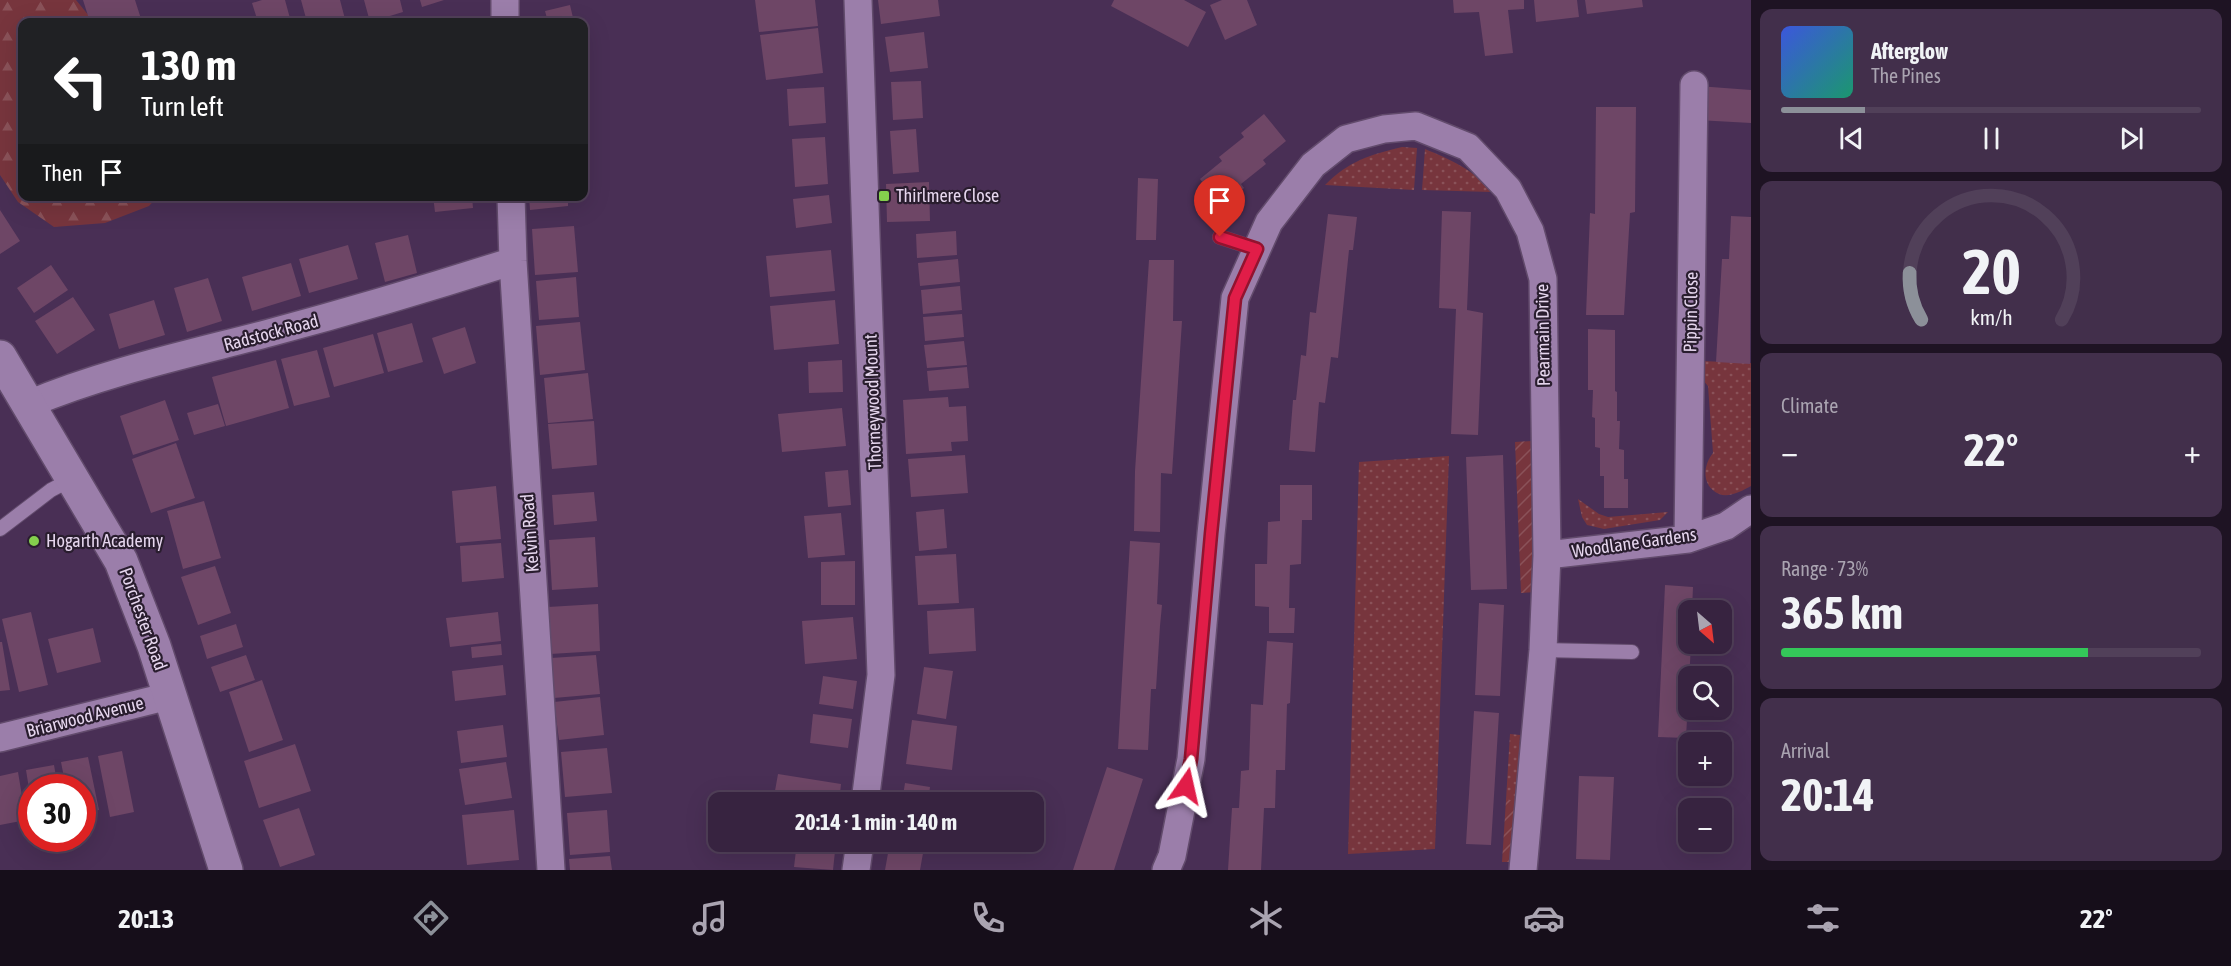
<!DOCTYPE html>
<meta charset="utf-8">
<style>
body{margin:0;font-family:"Asap Condensed",sans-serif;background:#422f4b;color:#f1f3f6;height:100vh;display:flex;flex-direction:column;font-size:22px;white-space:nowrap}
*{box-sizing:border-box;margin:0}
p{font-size:20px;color:#aaa4b1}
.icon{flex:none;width:33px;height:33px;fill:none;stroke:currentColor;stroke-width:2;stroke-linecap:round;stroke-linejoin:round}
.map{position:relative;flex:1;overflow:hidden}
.details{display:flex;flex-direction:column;gap:9px;padding:9px;background:#1e1323;width:480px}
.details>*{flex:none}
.hud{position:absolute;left:18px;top:18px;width:570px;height:183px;border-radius:12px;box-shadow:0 6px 24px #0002,0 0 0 2px #514059;background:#202124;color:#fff;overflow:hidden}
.needle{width:39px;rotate:152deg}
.fabs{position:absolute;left:1678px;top:600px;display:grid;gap:12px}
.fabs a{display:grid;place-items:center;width:54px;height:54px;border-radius:12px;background:#372340;box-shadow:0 6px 24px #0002,0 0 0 2px #514059;font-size:30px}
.speed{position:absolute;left:18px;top:774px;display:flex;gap:12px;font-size:30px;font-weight:700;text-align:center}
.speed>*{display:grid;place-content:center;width:78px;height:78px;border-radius:50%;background:#372340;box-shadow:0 6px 24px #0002,0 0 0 2px #514059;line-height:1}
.speed .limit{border:9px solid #d22;background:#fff;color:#111}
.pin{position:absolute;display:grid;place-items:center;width:51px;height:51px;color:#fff;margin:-62px -26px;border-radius:50% 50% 50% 0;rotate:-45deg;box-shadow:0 0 6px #0007}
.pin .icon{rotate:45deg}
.me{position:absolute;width:66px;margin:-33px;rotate:11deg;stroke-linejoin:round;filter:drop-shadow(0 0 4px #0008)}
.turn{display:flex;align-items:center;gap:21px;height:126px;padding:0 24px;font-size:27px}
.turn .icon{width:78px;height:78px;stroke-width:2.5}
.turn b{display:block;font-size:42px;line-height:51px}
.then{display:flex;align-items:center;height:57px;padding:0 24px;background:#0003;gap:12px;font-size:22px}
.big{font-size:45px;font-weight:700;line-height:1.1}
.details .widget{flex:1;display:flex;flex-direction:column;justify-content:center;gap:9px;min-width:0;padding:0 21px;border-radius:12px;background:#422f4b}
.details .dial{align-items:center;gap:0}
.dial svg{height:156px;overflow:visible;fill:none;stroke:#514059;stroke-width:7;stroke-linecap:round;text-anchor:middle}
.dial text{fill:#f1f3f6;stroke:none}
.song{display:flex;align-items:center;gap:18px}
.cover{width:72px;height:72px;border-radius:9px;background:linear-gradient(135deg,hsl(230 70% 55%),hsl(160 70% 35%))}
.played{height:6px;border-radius:3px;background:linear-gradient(90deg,#8c9099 20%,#514059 20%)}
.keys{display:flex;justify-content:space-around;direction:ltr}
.heat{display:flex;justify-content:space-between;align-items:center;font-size:33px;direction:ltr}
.charge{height:9px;border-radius:4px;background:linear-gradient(90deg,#34c759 73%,#514059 0)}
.trip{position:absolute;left:708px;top:792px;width:336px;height:60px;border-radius:12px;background:#372340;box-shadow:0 6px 24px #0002,0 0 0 2px #514059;font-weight:700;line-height:60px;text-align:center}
.dock{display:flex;height:96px;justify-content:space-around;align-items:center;background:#160e1a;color:#aaa4b1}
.dock .icon{width:42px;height:42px}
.dock .selected{color:#8c9099}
.dock b{font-size:27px;color:#f1f3f6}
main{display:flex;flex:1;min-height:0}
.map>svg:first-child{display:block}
.grass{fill:url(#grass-dots)}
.forest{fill:url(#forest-firs)}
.garden{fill:url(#garden-furrows)}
.building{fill:#6e4666}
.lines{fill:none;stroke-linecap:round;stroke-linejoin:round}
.service-casing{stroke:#624b6c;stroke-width:16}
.minor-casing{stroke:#624b6c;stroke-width:30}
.tertiary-casing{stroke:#624b6c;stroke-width:36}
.service{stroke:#9b7eaa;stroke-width:14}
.minor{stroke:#9b7eaa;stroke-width:27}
.tertiary{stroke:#9b7eaa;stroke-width:33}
.route-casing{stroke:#92132f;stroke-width:15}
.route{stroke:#e11d48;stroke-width:10}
.poi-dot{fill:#84cf4d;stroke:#291d2e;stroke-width:2}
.labels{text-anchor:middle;stroke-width:4.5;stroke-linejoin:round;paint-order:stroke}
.poi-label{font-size:18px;fill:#e6d6ee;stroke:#291d2e;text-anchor:start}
.street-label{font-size:18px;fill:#e6d6ee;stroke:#291d2e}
</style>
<main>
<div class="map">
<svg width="1751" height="870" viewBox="0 0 1751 870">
<defs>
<pattern id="grass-dots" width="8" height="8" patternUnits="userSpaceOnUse" patternTransform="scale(1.5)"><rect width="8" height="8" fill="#77353d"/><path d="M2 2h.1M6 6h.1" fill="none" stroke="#8a5259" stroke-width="1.8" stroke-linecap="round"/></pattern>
<pattern id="forest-firs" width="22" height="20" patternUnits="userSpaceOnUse" patternTransform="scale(1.5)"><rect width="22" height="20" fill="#77353d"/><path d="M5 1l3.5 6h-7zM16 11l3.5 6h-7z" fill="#8a5259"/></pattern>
<pattern id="garden-furrows" width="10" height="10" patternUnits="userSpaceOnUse" patternTransform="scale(1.5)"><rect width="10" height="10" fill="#77353d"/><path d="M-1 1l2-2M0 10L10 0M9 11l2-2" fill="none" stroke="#8a5259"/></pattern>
</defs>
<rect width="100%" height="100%" fill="#492f55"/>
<path class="grass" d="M1402 147 1417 148 1414 190 1325 185C1349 161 1369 155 1402 147Z
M1425 149C1449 159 1475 170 1491 192L1422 190Z
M1701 361 1751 363V486C1742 491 1729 498 1719 494 1701 486 1703 465 1713 453L1708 386 1700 377Z
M1449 456 1435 849 1348 854 1359 462Z
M1578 499 1599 514 1608 517 1668 512 1660 520 1604 529 1587 525 1582 517Z
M1510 734 1520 735 1516 800H1506Z"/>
<path class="forest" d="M0 0H76L94 22H22V196L157 197 149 206 105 223 54 227 18 202 0 175Z"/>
<path class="garden" d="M1532 441 1536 592 1521 593 1515 442Z
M1506 800H1516L1512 862H1502Z"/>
<path class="building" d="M83 0H135L142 22H90Z
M262 0H285L291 22H258L252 3Z
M301 0H340L345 19 332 22H307Z
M364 0H400L403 12 370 22Z
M420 0H444L422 7Z
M755 0H815L818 26 759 32Z
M878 0H938L940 16 881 24Z
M1114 0H1184L1206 12 1188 47 1111 6Z
M1222 0H1247L1257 25 1225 40 1210 5Z
M1453 0H1524V9L1508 10 1513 53 1485 56 1479 12 1454 13Z
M1534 0H1577L1579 17 1536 22Z
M1585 0H1642L1643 7 1587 14Z
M570 5 574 22H548L545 11Z
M818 28 823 73 766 80 760 35Z
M924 32 928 68 890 72 885 37Z
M921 81 923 118 893 120 891 82Z
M1698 86 1751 90V123L1697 120Z
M824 87 826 123 789 126 787 89Z
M1596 107H1636L1635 212 1630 213 1624 315H1586L1590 213 1595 214Z
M1264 114 1286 141 1263 160 1266 164 1241 184 1244 188 1221 206 1200 179 1222 161 1219 157 1244 137 1241 133Z
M916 129 919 172 893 174 890 131Z
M825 137 828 184 795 187 792 139Z
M1138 178 1158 179 1156 240H1136Z
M929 182 930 221 887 222 886 184Z
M829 195 832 223 796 228 793 199Z
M433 196H472L473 208 435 212Z
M529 196H568V206L530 210Z
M0 210 20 241 0 254Z
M1442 211 1471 212 1467 310 1483 313 1478 435 1451 434 1456 309 1439 308Z
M1328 214 1357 217 1353 250H1349L1338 358 1331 357 1325 403 1319 402 1315 452 1289 450 1293 400H1296L1301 355 1306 356 1310 312 1316 313Z
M1731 216 1751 217 1750 364 1716 362 1722 259H1729Z
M574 226 578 272 535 275 532 229Z
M956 231 957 255 917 258 916 234Z
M408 235 417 273 385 282 375 243Z
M348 245 358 279 309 293 299 259Z
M831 250 835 291 770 297 766 256Z
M958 259 960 282 920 286 918 263Z
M1149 260H1174L1173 321H1182L1172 474 1161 473 1160 532 1134 531 1135 471Z
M291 263 301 296 252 311 242 277Z
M51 265 68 290 34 313 17 288Z
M576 277 579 317 539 320 536 281Z
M208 278 222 321 187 332 174 288Z
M960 286 962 310 923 314 921 290Z
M73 297 95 330 57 354 35 321Z
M154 300 165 335 119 349 109 314Z
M835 300 839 344 774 350 770 306Z
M962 314 964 337 925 341 923 317Z
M580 322 585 370 540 375 536 326Z
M412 323 423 362 388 372 377 333Z
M465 327 476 363 444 374 432 338Z
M1588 329 1615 330V391L1617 392V421H1620L1619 449 1624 450V479H1628V508H1604V476H1600V448L1595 447V418L1592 417 1593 390H1588Z
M373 334 384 373 334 387 323 348Z
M964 341 967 365 927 368 924 345Z
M317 350 330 397 294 406 281 359Z
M276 360 289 408 226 426 212 377Z
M842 360 843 392 809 393 808 362Z
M967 367 969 388 929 391 927 371Z
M588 373 593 419 548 423 544 378Z
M948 397 949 407 966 406 968 441 951 442 952 451 906 454 903 400Z
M165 400 179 440 133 455 120 416Z
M218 404 225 426 194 435 187 413Z
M842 408 846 446 782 452 778 414Z
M594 421 597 465 552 469 548 424Z
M176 443 195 498 151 513 132 459Z
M965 455 968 493 911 497 908 459Z
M1503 455 1507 589 1471 590 1466 457Z
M848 470 851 505 828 507 825 472Z
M1280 485H1312V520H1302L1301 564 1290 565 1289 608H1295L1294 633H1269V607L1255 606V564H1267L1268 522 1280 521Z
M496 486 501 539 456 543 452 491Z
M594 492 597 521 554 525 552 495Z
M204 501 221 558 183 569 167 511Z
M944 509 947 548 919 551 916 512Z
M841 513 845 555 808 558 804 516Z
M595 537 598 587 552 590 549 540Z
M1130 541 1160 543 1157 604 1162 605 1160 626 1156 689H1151L1148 750 1118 749Z
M501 543 504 578 462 582 460 546Z
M956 554 959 603 918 605 915 556Z
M855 561V605H821V562Z
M215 566 231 613 198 625 181 577Z
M1665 585 1693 587 1692 610H1689V644H1691L1686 738 1658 737Z
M1479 603 1504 605 1500 696 1475 695Z
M598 604 600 651 550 654 548 607Z
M974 608 976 651 929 654 927 611Z
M31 612 48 685 19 692 2 619Z
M498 612 501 641 450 647 446 618Z
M853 617 857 659 805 664 802 621Z
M236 624 243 647 207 659 200 636Z
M93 628 101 662 57 673 48 639Z
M1267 641 1293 643 1290 703 1287 704 1285 770H1276L1275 808H1264L1261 870H1228L1232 808H1239L1241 771 1249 770 1251 704 1263 705Z
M0 642H2L10 690 0 691Z
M501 644 502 655 472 658 471 647Z
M246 655 255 680 220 692 211 667Z
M596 655 600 694 554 698 551 658Z
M503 665 506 695 455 701 452 671Z
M924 667 953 671 946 719 917 714Z
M823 676 857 681 853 709 819 704Z
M262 680 283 740 249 752 229 692Z
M600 697 604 735 559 740 554 702Z
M1474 711 1499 713 1491 845 1466 844Z
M813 714 852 719 848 748 810 743Z
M912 720 957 726 952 770 906 764Z
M503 725 507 757 461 763 457 731Z
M295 744 311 791 259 808 244 761Z
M607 748 612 793 565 797 561 752Z
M122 751 134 812 110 817 98 756Z
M88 757 99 810 82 813V788H66L61 762Z
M506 762 512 798 465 805 459 769Z
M54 765 58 788H32L30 795 26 770Z
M1107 767 1143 779 1114 870H1073Z
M18 772 26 820 0 825V776Z
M778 774 841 784 839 802H773Z
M1579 776 1614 777 1610 860 1576 859Z
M905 783 930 787 928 802H902Z
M299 808 315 855 280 867 263 820Z
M514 810 519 860 467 865 462 815Z
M607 810 610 852 570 855 567 813Z
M797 842H836L833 870 794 867Z
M890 842H925L920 870H885Z
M610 856 612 870H570L569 859Z"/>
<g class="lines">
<g class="service-casing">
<path id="service" d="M1220 237 1257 249
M0 529 51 490 72 479
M1543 650 1632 652"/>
</g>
<g class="minor-casing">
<path id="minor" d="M505 0V22
M858 0 881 675 865 802
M511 196 513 261 551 870
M29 404C105 372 189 354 269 333 351 311 432 287 513 261
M1688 539 1694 85
M1547 555 1688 539 1726 526 1751 509
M0 738 169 696
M856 870 860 842
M1166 870 1172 856 1191 759 1211 534 1235 298 1269 222 1313 165 1346 139 1384 129 1416 126 1468 147 1508 189 1530 231 1543 279 1547 555 1543 650 1523 870"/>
</g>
<g class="tertiary-casing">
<path id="tertiary" d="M0 357 121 561 154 646 226 870"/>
</g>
<use href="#service" class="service"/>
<use href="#minor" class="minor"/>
<use href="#tertiary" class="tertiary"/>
</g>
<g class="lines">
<g class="route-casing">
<path id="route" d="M1186 786 1191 759 1211 534 1235 298 1257 249 1220 237"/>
</g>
<use href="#route" class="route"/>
</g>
<g class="poi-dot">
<rect x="878" y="190" width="12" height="12" rx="3"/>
<circle cx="34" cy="541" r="6"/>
</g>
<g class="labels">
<g class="poi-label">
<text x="896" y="202">Thirlmere Close</text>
<text x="46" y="547">Hogarth Academy</text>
</g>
<g class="street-label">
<text transform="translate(1691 312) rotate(-89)" y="6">Pippin Close</text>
<text transform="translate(271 333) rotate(-15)" y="6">Radstock Road</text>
<text transform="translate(1543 335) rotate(-91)" y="6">Pearmain Drive</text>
<text transform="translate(873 402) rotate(-92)" y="6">Thorneywood Mount</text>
<text transform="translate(530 533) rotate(-94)" y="6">Kelvin Road</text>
<text transform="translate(1634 543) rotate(-8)" y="6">Woodlane Gardens</text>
<text transform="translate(143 619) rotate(70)" y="6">Porchester Road</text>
<text transform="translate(85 717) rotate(-14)" y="6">Briarwood Avenue</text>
</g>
</g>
</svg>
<div class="fabs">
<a><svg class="needle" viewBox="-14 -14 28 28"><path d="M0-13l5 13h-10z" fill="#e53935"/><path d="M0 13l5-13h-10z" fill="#aaa4b1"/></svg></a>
<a><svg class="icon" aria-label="search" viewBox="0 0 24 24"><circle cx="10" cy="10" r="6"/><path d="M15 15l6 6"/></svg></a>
<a>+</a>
<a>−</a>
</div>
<div class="speed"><div class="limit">30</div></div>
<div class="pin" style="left:1220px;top:237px;background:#d93025"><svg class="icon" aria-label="arrive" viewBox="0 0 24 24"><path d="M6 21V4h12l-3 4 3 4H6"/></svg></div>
<svg class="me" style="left:1186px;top:786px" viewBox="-20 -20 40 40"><path d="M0-17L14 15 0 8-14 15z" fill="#e11d48" stroke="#fff" stroke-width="4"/></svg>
<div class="trip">20:14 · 1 min · 140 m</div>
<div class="hud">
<div class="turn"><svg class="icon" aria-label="left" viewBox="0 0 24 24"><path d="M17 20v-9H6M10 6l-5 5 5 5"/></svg><div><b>130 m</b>Turn left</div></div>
<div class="then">Then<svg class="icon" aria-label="arrive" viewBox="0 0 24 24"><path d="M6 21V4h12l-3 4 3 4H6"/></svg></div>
</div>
</div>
<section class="details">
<div class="widget">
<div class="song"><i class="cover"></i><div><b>Afterglow</b><p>The Pines</p></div></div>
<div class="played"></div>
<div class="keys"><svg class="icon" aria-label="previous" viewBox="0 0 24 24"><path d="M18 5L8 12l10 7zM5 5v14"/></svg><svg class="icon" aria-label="pause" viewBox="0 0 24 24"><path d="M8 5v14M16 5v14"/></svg><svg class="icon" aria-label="next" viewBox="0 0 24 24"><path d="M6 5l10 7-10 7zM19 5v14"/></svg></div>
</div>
<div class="widget dial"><svg viewBox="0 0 100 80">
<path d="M14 69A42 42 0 1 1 86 69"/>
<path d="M14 69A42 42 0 0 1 8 45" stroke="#8c9099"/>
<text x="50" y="56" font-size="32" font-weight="700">20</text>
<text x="50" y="72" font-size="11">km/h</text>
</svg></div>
<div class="widget"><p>Climate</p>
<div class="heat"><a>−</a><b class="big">22°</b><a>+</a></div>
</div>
<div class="widget"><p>Range · 73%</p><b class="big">365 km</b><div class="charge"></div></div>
<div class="widget"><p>Arrival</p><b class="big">20:14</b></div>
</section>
</main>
<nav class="dock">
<b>20:13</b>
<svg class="icon selected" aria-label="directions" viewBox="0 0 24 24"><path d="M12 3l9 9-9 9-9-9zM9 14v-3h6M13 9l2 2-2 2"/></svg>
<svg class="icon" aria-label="music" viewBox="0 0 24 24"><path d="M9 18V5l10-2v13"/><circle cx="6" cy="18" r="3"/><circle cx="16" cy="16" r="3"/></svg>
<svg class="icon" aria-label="phone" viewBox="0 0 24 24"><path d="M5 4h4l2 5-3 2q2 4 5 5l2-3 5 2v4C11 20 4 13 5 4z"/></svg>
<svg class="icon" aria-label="climate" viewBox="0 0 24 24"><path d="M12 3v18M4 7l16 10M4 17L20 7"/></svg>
<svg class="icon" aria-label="car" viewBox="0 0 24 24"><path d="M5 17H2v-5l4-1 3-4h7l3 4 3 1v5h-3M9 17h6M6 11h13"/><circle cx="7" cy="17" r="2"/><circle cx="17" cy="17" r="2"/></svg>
<svg class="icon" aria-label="filters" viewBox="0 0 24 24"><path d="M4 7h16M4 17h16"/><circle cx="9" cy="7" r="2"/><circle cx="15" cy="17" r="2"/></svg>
<b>22°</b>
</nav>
